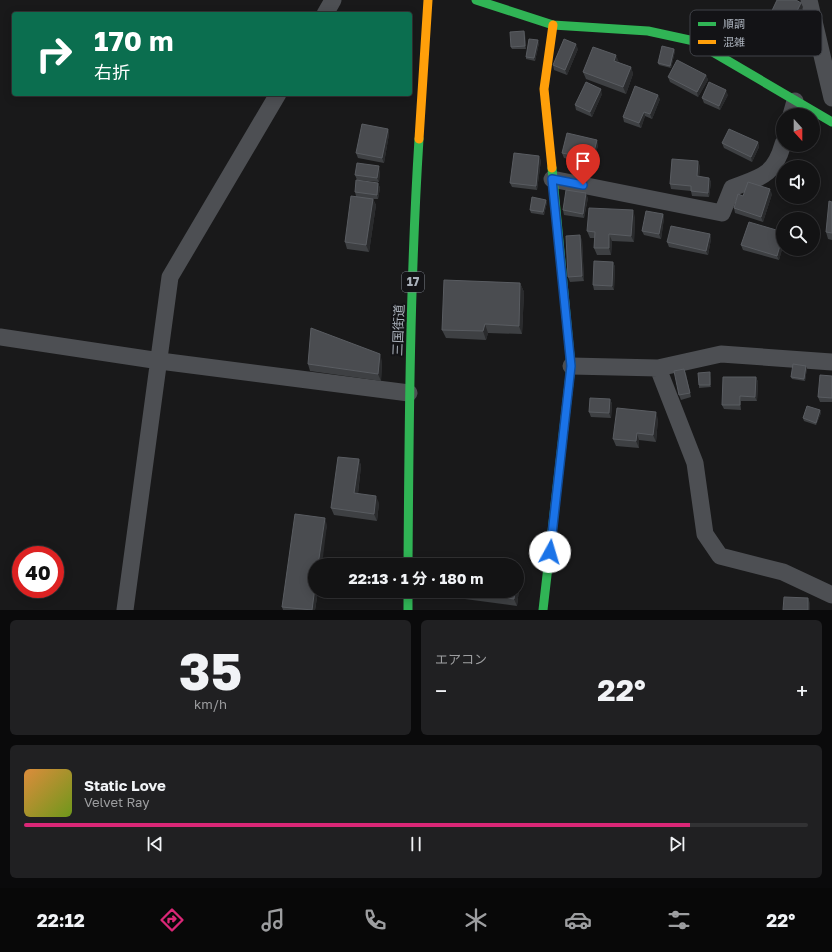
<!DOCTYPE html>
<html lang="ja">
<meta charset="utf-8">
<style>
body{margin:0;font-family:"Golos Text","Noto Sans JP",sans-serif;background:#202022;color:#f1f3f6;height:100vh;display:flex;flex-direction:column;font-size:15px;white-space:nowrap}
*{box-sizing:border-box;margin:0}
p{font-size:13px;color:#9d9ea0}
.icon{flex:none;width:22px;height:22px;fill:none;stroke:currentColor;stroke-width:2;stroke-linecap:round;stroke-linejoin:round}
.map{position:relative;height:610px;overflow:hidden}
.sheet{display:flex;flex-direction:column;gap:10px;padding:10px;background:#0a0a0b;flex:1}
.sheet>*{flex:none}
.top-card{position:absolute;left:12px;top:12px;width:400px;height:84px;border-radius:4px;box-shadow:0 2px 10px #0003,0 0 0 1px #323234;background:#0b6e4f;color:#fff;overflow:hidden}
.needle{width:26px;rotate:159deg}
.fabs{position:absolute;left:776px;top:108px;display:grid;gap:8px}
.fabs a{display:grid;place-items:center;width:44px;height:44px;border-radius:50%;background:#131314;box-shadow:0 2px 10px #0003,0 0 0 1px #323234;font-size:20px}
.speed{position:absolute;left:12px;top:546px;display:flex;gap:8px;font-size:20px;font-weight:700;text-align:center}
.speed>*{display:grid;place-content:center;width:52px;height:52px;border-radius:50%;background:#131314;box-shadow:0 2px 10px #0003,0 0 0 1px #323234;line-height:1}
.speed .limit{border:6px solid #d22;background:#fff;color:#111}
.pin{position:absolute;display:grid;place-items:center;width:34px;height:34px;color:#fff;margin:-41px -17px;border-radius:50% 50% 50% 0;rotate:-45deg;box-shadow:0 0 4px #0007}
.pin .icon{rotate:45deg}
.me{position:absolute;width:44px;margin:-22px;rotate:6deg;stroke-linejoin:round;filter:drop-shadow(0 0 3px #0008)}
.turn{display:flex;align-items:center;gap:14px;height:84px;padding:0 16px;font-size:18px}
.turn .icon{width:52px;height:52px;stroke-width:2.5}
.turn b{display:block;font-size:28px;line-height:34px}
.big{font-size:30px;font-weight:700;line-height:1.1}
.sheet .card{flex:1;display:flex;flex-direction:column;justify-content:center;gap:6px;min-width:0;padding:0 14px;border-radius:6px;background:#202022}
.sheet .dial{align-items:center;gap:0}
.dial b{font-size:52px;line-height:1}
.song{display:flex;align-items:center;gap:12px}
.cover{width:48px;height:48px;border-radius:6px;background:linear-gradient(135deg,hsl(30 70% 55%),hsl(80 70% 35%))}
.played{height:4px;border-radius:2px;background:linear-gradient(90deg,#db2777 85%,#323234 85%)}
.keys{display:flex;justify-content:space-around;direction:ltr}
.heat{display:flex;justify-content:space-between;align-items:center;font-size:22px;direction:ltr}
.sheet .tiles{flex:1;display:grid;gap:10px;grid-template-columns:1fr 1fr}
.card:last-child{grid-column:span 2}
.trip{position:absolute;left:308px;top:558px;width:216px;height:40px;border-radius:20px;background:#131314;box-shadow:0 2px 10px #0003,0 0 0 1px #323234;font-weight:700;line-height:40px;text-align:center}
.tab-bar{display:flex;height:64px;justify-content:space-around;align-items:center;background:#080808;color:#9d9ea0}
.tab-bar .icon{width:28px;height:28px}
.tab-bar .selected{color:#db2777}
.tab-bar b{font-size:18px;color:#f1f3f6}
.map>svg:first-child{display:block}
.lines{fill:none;stroke-linecap:round;stroke-linejoin:round}
.street{stroke:#4d4f53;stroke-width:17}
.fast{stroke:#30b455;stroke-width:9}
.slow{stroke:#ff9f0a;stroke-width:9}
.wall{fill:#3e4043}
.shaded-wall{fill:#2a2b2d}
.building{fill:#4a4c50;stroke:#595c61}
.route-casing{stroke:#114b97;stroke-width:10}
.route{stroke:#1a73e8;stroke-width:7}
.labels{text-anchor:middle;stroke-width:4;stroke-linejoin:round;paint-order:stroke}
.shield{fill:#131316;stroke:#7d828a;stroke-width:1}
.shield-label{font-size:12px;font-weight:bold;fill:#aab1bb}
.street-label{font-size:13px;fill:#aab1bb;stroke:#131316}
.key{fill:#131316;stroke:#404248;stroke-width:1}
.key-label{font-size:11px;fill:#aab1bb}
</style>
<div class="map">
<svg width="832" height="610" viewBox="0 0 832 610">
<rect width="100%" height="100%" fill="#19191a"/>
<g class="lines">
<path class="street" d="M809 0 832 98
M325 14 333 0
M791 115 795 101
M552 179 722 213 732 188C761 177 774 176 783 144
M0 337 160 361 409 393
M571 366 658 368 721 354 832 362
M658 368 695 463 705 534 720 556 783 572 832 595
M125 610 170 277 278 94"/>
<path class="fast" d="M476 0 553 25 648 31 694 41 832 122
M408 565C409 423 410 281 419 139
M408 591V610
M543 610 571 366 552 168"/>
<path class="slow" d="M419 139 428 0
M552 168 544 89 553 25"/>
</g>
<path class="wall" d="M803 7 789 34 770 23 768 19Z
M524 31 525 34 526 49H512L511 47Z
M539 43 535 61 526 59V57Z
M578 49 567 75 554 70 553 65Z
M674 49 675 51 671 68 659 65 658 63Z
M618 62 631 67 633 74 626 94 586 79 583 72Z
M706 75 708 80 698 97 670 82 668 77Z
M602 94 592 117 576 110 575 105Z
M728 95 720 110 704 103 702 98Z
M660 99 652 119 645 116 641 128 624 122 623 117Z
M388 129 389 134 384 163 358 158 356 153Z
M758 142 759 147 752 162 724 148 722 143Z
M598 145 591 175 572 171 571 166 572 160 564 158 562 153Z
M541 160 537 190 512 187 510 183Z
M700 166 699 177 709 178 711 182 709 197 692 196 691 191 671 189 670 184Z
M380 171 379 182 357 180 355 175Z
M378 183 380 188 378 199H373L376 205 369 252 347 249 345 242 356 196 355 192Z
M772 194 763 222 735 213 734 208 743 196Z
M588 198 584 218 564 215 563 210Z
M547 202 544 215 531 213 530 210Z
M832 202V240L828 239 826 232Z
M663 214 664 218 661 239 644 235 642 231Z
M635 217 634 242 612 241 611 255H597L594 248 595 238H590L587 231Z
M783 232V246L779 260 743 250 741 245Z
M710 234 711 239 708 255 669 247 667 242Z
M582 240 584 281 570 282 568 277Z
M613 262 615 267 614 290H594L593 285Z
M520 283 524 292 522 334 488 333 486 340 446 338 442 330Z
M382 361 381 381 310 371 308 364Z
M807 368 805 381 792 379 791 377Z
M684 369 686 374 691 397 681 400 679 395Z
M710 375 711 387 699 388V385Z
M832 376V402H820L818 397Z
M756 377 758 382 757 401H741V410L724 409 722 405Z
M610 399 612 404 611 418 591 417 589 412Z
M820 410 821 413 816 425 804 421 803 418Z
M658 419 656 442 639 440V448L616 446 613 439Z
M359 459 361 466 358 494 379 503 377 521 334 515 331 508Z
M327 525 315 591H318L315 610H283L282 607Z
M520 581 517 606 435 595 433 591H517Z"/>
<path class="shaded-wall" d="M801 3 803 7 789 34 788 29Z
M524 31 525 34 526 49 525 46Z
M538 40 539 43 535 61 534 58Z
M576 44 578 49 567 75 565 70Z
M674 49 675 51 671 68 670 66Z
M616 55 619 62 614 61Z
M631 67 633 74 626 94 623 87Z
M706 75 708 80 698 97 697 92Z
M601 89 602 94 592 117 590 112Z
M726 90 728 95 720 110 719 106Z
M658 95 660 99 652 119 650 114Z
M644 112 645 116 641 128 639 123Z
M388 129 389 134 384 163 382 158Z
M597 140 598 145 591 175 589 171Z
M758 142 759 147 752 162 751 157Z
M539 156 541 160 537 190 536 186Z
M698 161 700 166 699 181 697 176Z
M379 166 380 171 379 182 377 178Z
M709 178 711 182 709 197 708 193Z
M378 183 380 188 378 199 377 195Z
M770 189 772 194 763 222 761 217Z
M586 193 588 198 584 218 583 214Z
M373 199 376 205 369 252 366 245Z
M546 200 547 202 544 215 543 212Z
M633 210 635 217 634 242 631 236Z
M663 214 664 218 661 239 659 234Z
M609 234 612 241 611 255 609 248Z
M710 234 711 239 708 255 706 251Z
M580 235 582 240 584 281 582 276Z
M783 235V246L779 260 777 256Z
M613 262 615 267 614 290 612 286Z
M520 283 524 292 522 334 519 326Z
M485 324 488 333 486 340 483 331Z
M380 354 382 361 381 381 378 374Z
M806 366 807 368 805 381 804 379Z
M684 369 686 374 691 397Z
M710 372V375L711 387 710 385Z
M756 377 758 382 757 401 755 397Z
M740 396 741 401V410L740 405Z
M610 399 612 404 611 418 609 413Z
M820 410 821 413 816 425V423Z
M656 412 658 419 656 442 653 435Z
M637 433 639 440V448L636 441Z
M359 459 361 466 357 500 354 493Z
M376 496 379 503 377 521 374 514Z
M325 518 327 525 322 565H318Z
M518 574 520 581 517 606 514 599 515 591H517Z
M315 587V591H318L315 610H312Z
M808 598 810 603V610H808Z"/>
<path class="building" d="M777 0H796L801 3 788 29 768 19Z
M524 31 525 46 511 47 510 32Z
M529 39 538 40 534 58 526 57Z
M564 39 576 44 565 70 553 65Z
M662 46 674 49 670 66 658 63Z
M593 47 616 55 614 61 631 67 623 87 583 72Z
M677 60 706 75 697 92 668 77Z
M586 82 601 89 590 112 575 105Z
M709 82 726 90 719 106 702 98Z
M635 86 658 95 650 114 644 112 639 123 623 117Z
M362 124 388 129 382 158 356 153Z
M729 129 758 142 751 157 722 143Z
M567 133 597 140 589 171 571 166 573 155 562 153Z
M514 153 539 156 536 186 510 183Z
M672 159 698 161 697 176 709 178 708 193 691 191V186L670 184Z
M357 163 379 166 377 178 355 175Z
M356 180 378 183 377 195 355 192Z
M748 182 770 189 761 217 734 208 738 194 743 196Z
M566 190 586 193 583 214 563 210Z
M351 196 373 199 366 245 345 242Z
M532 197 546 200 543 212 530 210Z
M829 201 832 202V233L826 232Z
M589 208 633 210 631 236 609 234V248H594L595 232 587 231Z
M646 211 663 214 659 234 642 231Z
M749 222 783 232V235L777 256 741 245Z
M671 226 710 234 706 251 667 242Z
M580 235 582 276 568 277 566 236Z
M594 261 613 262 612 286 593 285Z
M444 280 520 283 519 326 485 324 483 331 442 330Z
M311 328 380 354 378 374 308 364Z
M793 364 806 366 804 379 791 377Z
M684 369 690 393 679 395 674 371Z
M710 372V385H699L698 373Z
M820 375 832 376V398L818 397Z
M723 377H756L755 397 740 396V405H722Z
M590 398 610 399 609 413 589 412Z
M807 406 820 410 816 423 803 418Z
M617 408 656 412 653 435 637 433 636 441 613 439Z
M338 457 359 459 354 493 376 496 374 514 331 508Z
M295 514 325 518 318 565H315V587L312 610 282 607Z
M436 562 456 565H435Z
M456 591H515L514 599Z
M784 597 808 598V610H783Z"/>
<g class="lines">
<g class="route-casing">
<path id="route" d="M550 552 571 366 552 179 583 185"/>
</g>
<use href="#route" class="route"/>
</g>
<g class="labels">
<rect class="shield" x="402" y="272" width="22" height="20" rx="3"/>
<g class="shield-label">
<text x="413" y="286">17</text>
</g>
<g class="street-label">
<text transform="translate(398 330) rotate(-88)" y="5">三国街道</text>
</g>
</g>
<rect x="690" y="10" width="132" height="46" rx="6" class="key"/>
<rect x="698" y="22" width="18" height="4" fill="#30b455"/>
<rect x="698" y="40" width="18" height="4" fill="#ff9f0a"/>
<g class="key-label">
<text x="723" y="28">順調</text>
<text x="723" y="46">混雑</text>
</g>
</svg>
<div class="fabs">
<a><svg class="needle" viewBox="-14 -14 28 28"><path d="M0-13l5 13h-10z" fill="#e53935"/><path d="M0 13l5-13h-10z" fill="#9d9ea0"/></svg></a>
<a><svg class="icon" aria-label="sound" viewBox="0 0 24 24"><path d="M4 9h4l5-4v14l-5-4H4zM17 9q2 3 0 6"/></svg></a>
<a><svg class="icon" aria-label="search" viewBox="0 0 24 24"><circle cx="10" cy="10" r="6"/><path d="M15 15l6 6"/></svg></a>
</div>
<div class="speed"><div class="limit">40</div></div>
<div class="pin" style="left:583px;top:185px;background:#d93025"><svg class="icon" aria-label="arrive" viewBox="0 0 24 24"><path d="M6 21V4h12l-3 4 3 4H6"/></svg></div>
<svg class="me" style="left:550px;top:552px" viewBox="-20 -20 40 40"><circle r="19" fill="#fff"/><path d="M0-13L10 11 0 6-10 11z" fill="#1a73e8"/></svg>
<div class="trip">22:13 · 1 分 · 180 m</div>
<div class="top-card">
<div class="turn"><svg class="icon" aria-label="right" viewBox="0 0 24 24"><path d="M7 20v-9h11M14 6l5 5-5 5"/></svg><div><b>170 m</b>右折</div></div>
</div>
</div>
<section class="sheet">
<div class="tiles">
<div class="card dial"><b>35</b><p>km/h</p></div>
<div class="card"><p>エアコン</p>
<div class="heat"><a>−</a><b class="big">22°</b><a>+</a></div>
</div>
<div class="card">
<div class="song"><i class="cover"></i><div><b>Static Love</b><p>Velvet Ray</p></div></div>
<div class="played"></div>
<div class="keys"><svg class="icon" aria-label="previous" viewBox="0 0 24 24"><path d="M18 5L8 12l10 7zM5 5v14"/></svg><svg class="icon" aria-label="pause" viewBox="0 0 24 24"><path d="M8 5v14M16 5v14"/></svg><svg class="icon" aria-label="next" viewBox="0 0 24 24"><path d="M6 5l10 7-10 7zM19 5v14"/></svg></div>
</div>
</div>
</section>
<nav class="tab-bar">
<b>22:12</b>
<svg class="icon selected" aria-label="directions" viewBox="0 0 24 24"><path d="M12 3l9 9-9 9-9-9zM9 14v-3h6M13 9l2 2-2 2"/></svg>
<svg class="icon" aria-label="music" viewBox="0 0 24 24"><path d="M9 18V5l10-2v13"/><circle cx="6" cy="18" r="3"/><circle cx="16" cy="16" r="3"/></svg>
<svg class="icon" aria-label="phone" viewBox="0 0 24 24"><path d="M5 4h4l2 5-3 2q2 4 5 5l2-3 5 2v4C11 20 4 13 5 4z"/></svg>
<svg class="icon" aria-label="climate" viewBox="0 0 24 24"><path d="M12 3v18M4 7l16 10M4 17L20 7"/></svg>
<svg class="icon" aria-label="car" viewBox="0 0 24 24"><path d="M5 17H2v-5l4-1 3-4h7l3 4 3 1v5h-3M9 17h6M6 11h13"/><circle cx="7" cy="17" r="2"/><circle cx="17" cy="17" r="2"/></svg>
<svg class="icon" aria-label="filters" viewBox="0 0 24 24"><path d="M4 7h16M4 17h16"/><circle cx="9" cy="7" r="2"/><circle cx="15" cy="17" r="2"/></svg>
<b>22°</b>
</nav>
